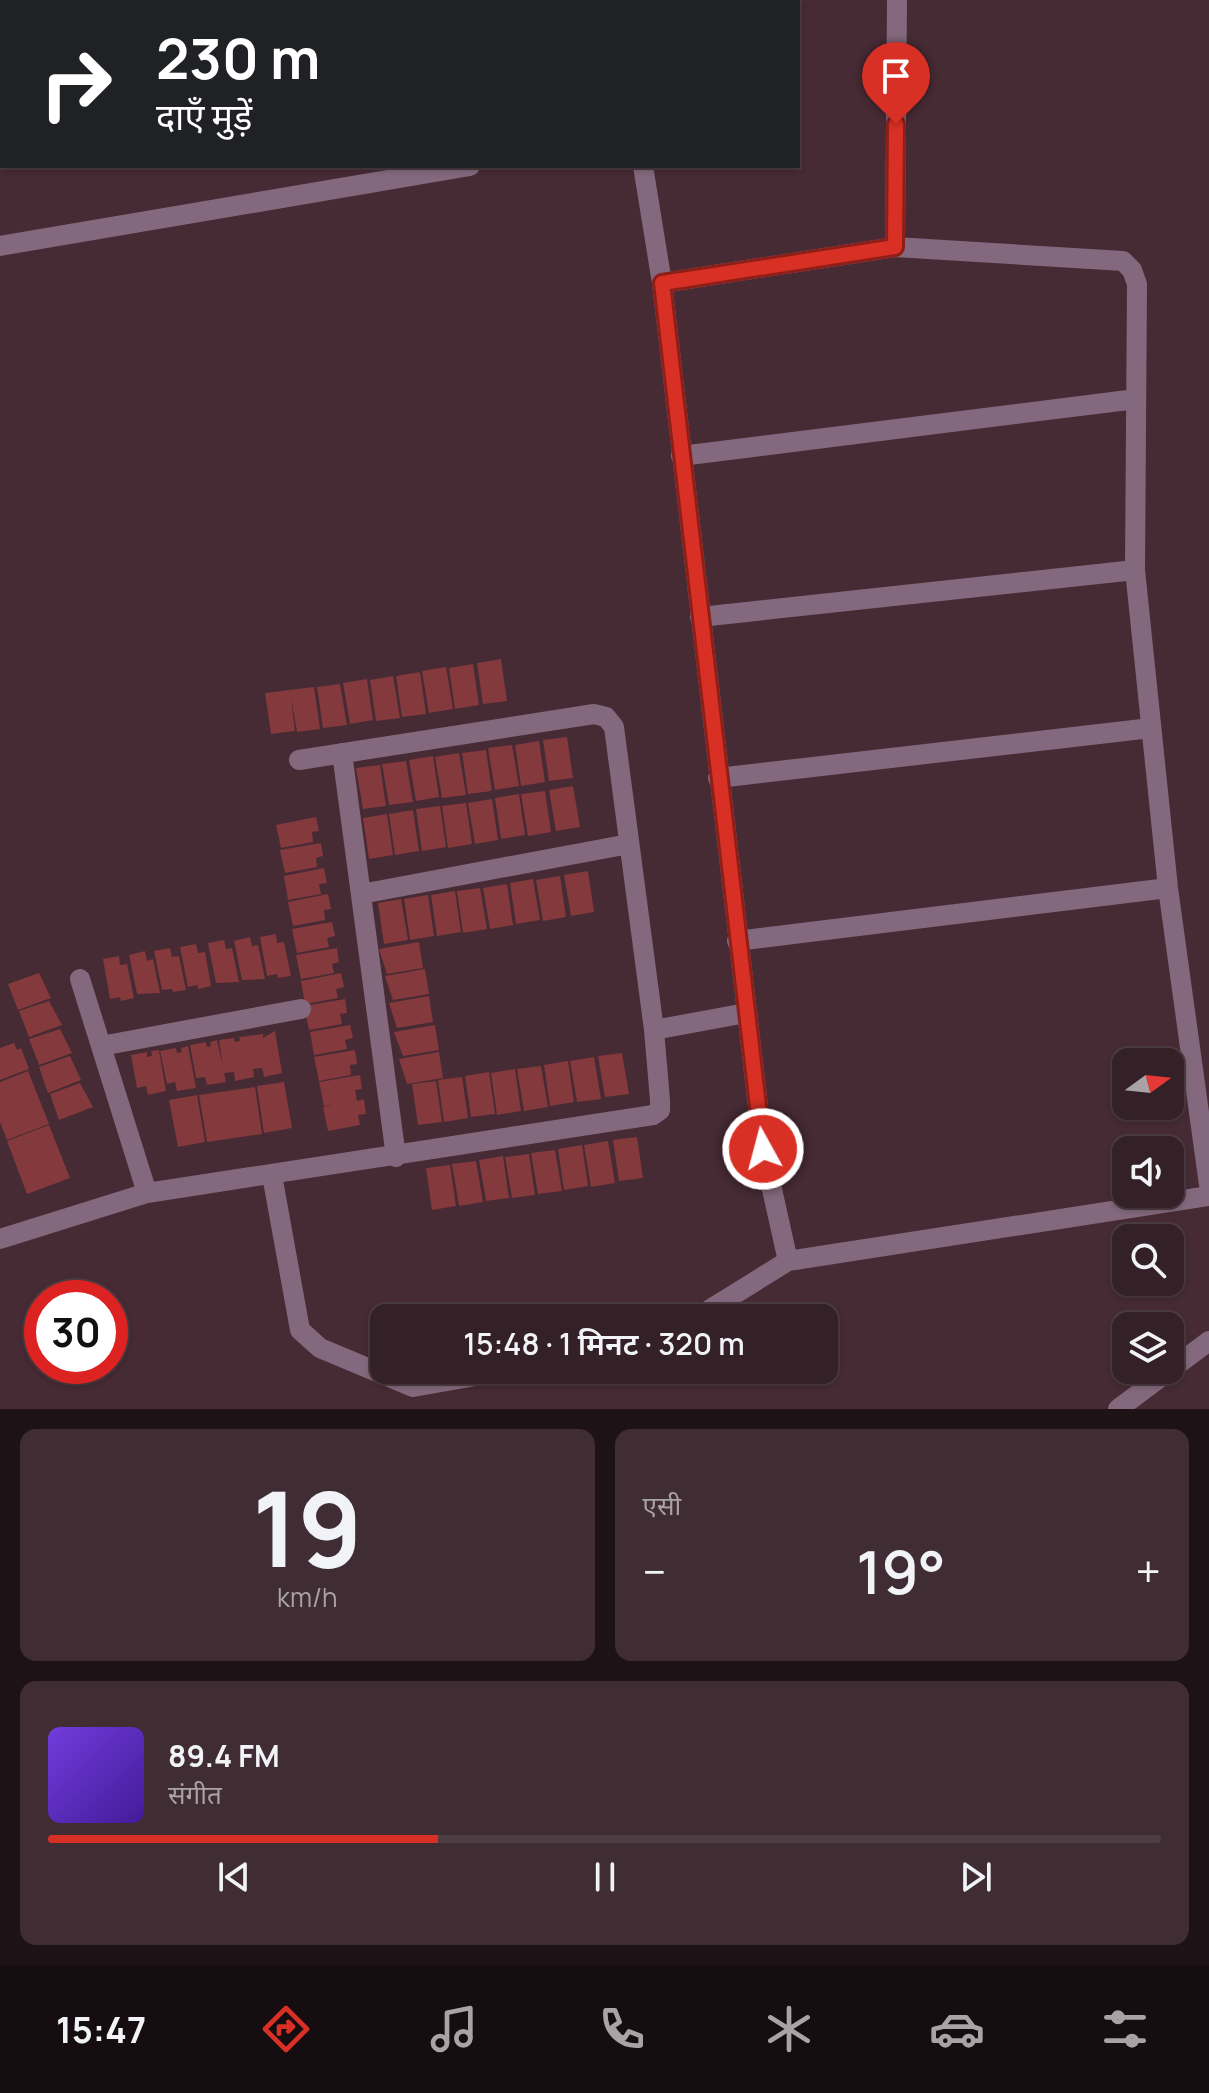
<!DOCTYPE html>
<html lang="hi">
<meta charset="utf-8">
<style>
body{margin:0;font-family:Manrope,"Noto Sans Devanagari",sans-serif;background:#3f2d33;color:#f1f3f6;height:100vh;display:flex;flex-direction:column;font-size:30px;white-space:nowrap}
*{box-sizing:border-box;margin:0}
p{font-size:26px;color:#a9a3a7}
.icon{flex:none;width:44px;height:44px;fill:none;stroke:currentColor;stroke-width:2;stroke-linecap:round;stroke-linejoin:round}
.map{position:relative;height:1409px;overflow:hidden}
.panel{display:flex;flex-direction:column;gap:20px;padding:20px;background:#1d1215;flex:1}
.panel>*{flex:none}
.banner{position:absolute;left:0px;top:0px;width:800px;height:168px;box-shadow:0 2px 6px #0004,0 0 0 2px #4e3e44;background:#202124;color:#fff;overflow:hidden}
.needle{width:52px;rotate:75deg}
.fabs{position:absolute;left:1112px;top:1048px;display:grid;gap:16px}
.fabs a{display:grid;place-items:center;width:72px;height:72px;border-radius:16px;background:#342027;box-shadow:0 2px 6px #0004,0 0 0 2px #4e3e44;font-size:40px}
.speed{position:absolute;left:24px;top:1280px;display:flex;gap:16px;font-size:40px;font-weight:700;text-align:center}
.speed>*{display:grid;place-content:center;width:104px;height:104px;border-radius:50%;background:#342027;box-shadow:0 2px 6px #0004,0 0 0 2px #4e3e44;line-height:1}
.speed .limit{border:12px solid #d22;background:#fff;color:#111}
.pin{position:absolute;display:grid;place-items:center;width:68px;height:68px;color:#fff;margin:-82px -34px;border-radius:50% 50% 50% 0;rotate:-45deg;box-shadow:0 0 8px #0007}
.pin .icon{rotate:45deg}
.me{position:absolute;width:88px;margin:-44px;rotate:353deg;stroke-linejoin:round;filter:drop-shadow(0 0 6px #0008)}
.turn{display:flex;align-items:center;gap:28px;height:168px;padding:0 24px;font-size:36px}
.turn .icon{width:104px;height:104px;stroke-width:2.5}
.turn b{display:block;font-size:56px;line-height:68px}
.big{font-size:60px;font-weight:600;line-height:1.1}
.panel .widget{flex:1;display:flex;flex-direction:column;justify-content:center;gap:12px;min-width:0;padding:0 28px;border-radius:16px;background:#3f2d33}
.panel .dial{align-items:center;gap:0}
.dial b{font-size:104px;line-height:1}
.song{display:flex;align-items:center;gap:24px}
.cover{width:96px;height:96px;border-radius:12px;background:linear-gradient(135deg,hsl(260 70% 55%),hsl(260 70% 35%))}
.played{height:8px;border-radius:4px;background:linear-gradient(90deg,#d93025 35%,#4e3e44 35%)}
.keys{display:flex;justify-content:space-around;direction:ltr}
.heat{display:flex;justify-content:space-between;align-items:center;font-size:44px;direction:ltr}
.panel .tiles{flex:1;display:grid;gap:20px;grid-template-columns:1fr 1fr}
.widget:last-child{grid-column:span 2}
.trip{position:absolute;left:370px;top:1304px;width:468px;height:80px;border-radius:16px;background:#342027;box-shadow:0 2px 6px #0004,0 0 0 2px #4e3e44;font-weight:600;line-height:80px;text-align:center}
.tab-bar{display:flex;height:128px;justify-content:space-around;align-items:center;background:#150d10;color:#a9a3a7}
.tab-bar .icon{width:56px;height:56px}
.tab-bar .current{color:#d93025}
.tab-bar b{font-size:36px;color:#f1f3f6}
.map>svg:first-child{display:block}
.building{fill:#84393d}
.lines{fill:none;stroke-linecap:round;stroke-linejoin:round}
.minor{stroke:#84687d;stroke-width:20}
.route-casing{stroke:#8d1f18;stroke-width:20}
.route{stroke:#d93025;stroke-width:14}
</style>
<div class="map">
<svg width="1209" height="1409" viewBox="0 0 1209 1409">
<rect width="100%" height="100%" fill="#462a34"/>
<path class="building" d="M501 659 507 701 483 704 477 663Z
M473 664 479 705 455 709 449 668Z
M446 667 453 709 429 713 422 671Z
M420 672 426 714 402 717 396 676Z
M393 676 400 718 376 721 370 680Z
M367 679 373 720 350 724 343 683Z
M340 684 347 725 323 728 317 687Z
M314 687 320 729 297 732 291 697 295 731 271 734 265 693Z
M567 737 573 778 549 781 543 740Z
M539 741 545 782 521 786 515 745Z
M512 745 519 786 495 790 488 748Z
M486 750 492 791 468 794 462 753Z
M459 753 466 795 442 798 435 757Z
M433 756 439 797 416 801 409 760Z
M406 761 413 802 389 805 382 764Z
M380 765 386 806 363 809 356 768Z
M573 786 580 827 556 831 549 790Z
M545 791 551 832 528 836 521 794Z
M519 794 525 835 501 839 495 798Z
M492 799 498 840 475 844 468 803Z
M466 803 472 844 448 848 442 806Z
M440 806 446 847 422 851 416 809Z
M413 810 419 851 395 855 389 814Z
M387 814 393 855 369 859 363 818Z
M316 817 319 831 312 832 313 842 281 848 276 825Z
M321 843 323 856 316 858 317 867 285 873 280 850Z
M324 868 327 883 319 884 321 894 288 900 284 876Z
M588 871 594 912 571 916 564 875Z
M560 876 566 917 543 921 536 880Z
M533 879 540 920 516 924 510 883Z
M507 884 513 925 490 929 483 888Z
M480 888 487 929 463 933 457 891Z
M455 891 461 932 437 936 431 895Z
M328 894 331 909 324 910 325 920 293 926 288 902Z
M428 895 434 936 410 940 404 899Z
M401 899 408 940 384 944 378 903Z
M332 922 335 936 327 938 329 947 297 953 292 929Z
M276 934 277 943 284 942 291 976 278 978 277 974 267 976 260 937Z
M250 937 252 946 258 945 265 979 242 980 234 941Z
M224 940 226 949 232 948 239 982 216 983 208 943Z
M419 942 423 968 387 974 379 949Z
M196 944 198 953 205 952 211 986 198 989V985L188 987 180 947Z
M170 948 172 957 179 956 186 990 173 992 172 989 162 990 154 951Z
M337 948 339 962 332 964 334 973 301 979 296 955Z
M145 951 147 961 153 959 160 993 137 994 129 955Z
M119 956 120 965 127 964 134 998 121 1001 120 997 110 999 103 959Z
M425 969 429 994 393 1000 385 976Z
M39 973 51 998 18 1010 8 984Z
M341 973 344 987 336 989 338 998 305 1004 301 981Z
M429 996 433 1022 397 1028 389 1003Z
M345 999 347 1013 340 1014 342 1024 309 1030 304 1006Z
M49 1001 62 1025 29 1037 19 1011Z
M350 1025 353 1038 345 1040 347 1049 314 1055 310 1032Z
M435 1025 439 1050 403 1056 394 1032Z
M60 1029 72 1053 39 1065 29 1039Z
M275 1031 282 1073 264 1077 262 1068 253 1069 254 1077 235 1081 234 1072 224 1073 226 1082 207 1085 205 1077 196 1078 190 1045 206 1042 207 1047 211 1046 210 1042 217 1040 223 1067 219 1040 234 1038 235 1042 240 1041 239 1037 263 1034V1038Z
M14 1043 17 1050 21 1048 29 1069 0 1080V1048Z
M188 1046 196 1088 177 1091 175 1082 167 1084 160 1051 176 1048 177 1053 182 1052 181 1048Z
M159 1050 166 1091 148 1095 146 1086 137 1088 131 1055 147 1052V1057L152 1056 151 1051Z
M355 1050 357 1064 350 1065 351 1075 319 1081 314 1057Z
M439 1052 443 1078 407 1084 399 1059Z
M622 1053 629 1094 605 1097 598 1056Z
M70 1056 81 1080 48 1093 39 1067Z
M594 1057 601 1099 577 1102 570 1061Z
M568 1061 574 1102 550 1106 544 1065Z
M541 1066 548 1107 524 1111 517 1069Z
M515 1069 521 1111 497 1115 491 1073Z
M28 1071 49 1124 7 1140 0 1122V1082Z
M489 1072 495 1114 471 1117 465 1076Z
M360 1075 362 1089 355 1090 357 1101 364 1099 366 1114 358 1115 360 1125 328 1131 323 1107 333 1105 324 1106 319 1082Z
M462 1077 468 1118 444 1122 438 1080Z
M436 1081 442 1122 418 1125 412 1084Z
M284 1082 292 1128 264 1133 257 1086Z
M80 1083 93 1107 59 1120 50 1094Z
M255 1087 262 1134 207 1142 199 1095Z
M197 1095 205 1142 178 1147 169 1100Z
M49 1125 70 1178 27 1194 7 1141Z
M637 1137 643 1178 619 1181 613 1140Z
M608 1141 615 1183 591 1187 584 1145Z
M582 1145 588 1186 564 1190 558 1149Z
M555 1150 562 1191 538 1194 531 1153Z
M529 1154 535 1195 512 1198 505 1157Z
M503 1156 509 1198 486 1201 479 1160Z
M476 1161 483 1202 459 1206 452 1164Z
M450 1165 456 1206 432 1210 426 1168Z"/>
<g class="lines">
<path class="minor" d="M619 0 620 2
M643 166 662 283 763 1149 788 1261
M0 246 470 166
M895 247 897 0
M662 283 895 247 1123 261 1132 270 1137 284 1135 570 1168 888 1209 1185
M681 456 1136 399
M700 617 1135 570
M342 753 396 1157
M299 760 594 714 606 717 614 727 654 1030
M718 778 1151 728
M361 894 629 844
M737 941 1168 888
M80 979 147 1193
M101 1046 301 1009
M272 1175 300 1330 320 1348 413 1387 509 1370
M0 1239 147 1193 653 1115 660 1110V1100L654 1030 746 1013
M696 1318 788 1261 1209 1196
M1118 1409 1209 1341"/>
</g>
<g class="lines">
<g class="route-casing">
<path id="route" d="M763 1149 662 283 895 247 896 124"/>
</g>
<use href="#route" class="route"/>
</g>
</svg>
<div class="fabs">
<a><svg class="needle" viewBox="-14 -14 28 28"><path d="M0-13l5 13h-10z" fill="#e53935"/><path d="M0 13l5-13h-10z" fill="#a9a3a7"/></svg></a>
<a><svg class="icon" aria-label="sound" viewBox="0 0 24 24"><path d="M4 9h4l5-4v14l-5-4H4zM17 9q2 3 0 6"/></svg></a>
<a><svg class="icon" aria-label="search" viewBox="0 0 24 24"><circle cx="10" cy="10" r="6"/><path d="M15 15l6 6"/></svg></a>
<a><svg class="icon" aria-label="layers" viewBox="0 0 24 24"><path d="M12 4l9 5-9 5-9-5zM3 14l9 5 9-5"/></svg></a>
</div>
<div class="speed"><div class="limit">30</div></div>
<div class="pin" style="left:896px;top:124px;background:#d93025"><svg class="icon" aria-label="arrive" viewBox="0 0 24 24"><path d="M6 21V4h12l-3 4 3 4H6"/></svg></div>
<svg class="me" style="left:763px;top:1149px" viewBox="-20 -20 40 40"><circle r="17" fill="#d93025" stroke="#fff" stroke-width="3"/><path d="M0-11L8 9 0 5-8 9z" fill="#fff"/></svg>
<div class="trip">15:48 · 1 मिनट · 320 m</div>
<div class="banner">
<div class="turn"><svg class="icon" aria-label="right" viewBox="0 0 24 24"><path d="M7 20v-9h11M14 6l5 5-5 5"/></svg><div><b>230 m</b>दाएँ मुड़ें</div></div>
</div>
</div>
<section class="panel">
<div class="tiles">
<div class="widget dial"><b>19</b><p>km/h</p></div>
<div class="widget"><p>एसी</p>
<div class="heat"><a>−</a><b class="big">19°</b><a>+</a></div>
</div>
<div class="widget">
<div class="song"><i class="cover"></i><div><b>89.4 FM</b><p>संगीत</p></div></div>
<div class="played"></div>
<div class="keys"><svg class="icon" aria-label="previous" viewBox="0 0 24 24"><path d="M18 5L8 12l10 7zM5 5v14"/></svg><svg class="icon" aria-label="pause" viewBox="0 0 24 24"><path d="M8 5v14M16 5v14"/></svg><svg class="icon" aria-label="next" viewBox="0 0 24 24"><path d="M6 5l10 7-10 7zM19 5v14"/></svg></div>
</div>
</div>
</section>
<nav class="tab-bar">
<b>15:47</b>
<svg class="icon current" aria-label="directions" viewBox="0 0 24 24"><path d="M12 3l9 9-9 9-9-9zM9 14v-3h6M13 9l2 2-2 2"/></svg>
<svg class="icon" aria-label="music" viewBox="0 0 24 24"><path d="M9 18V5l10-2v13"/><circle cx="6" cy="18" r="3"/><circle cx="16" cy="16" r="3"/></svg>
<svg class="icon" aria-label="phone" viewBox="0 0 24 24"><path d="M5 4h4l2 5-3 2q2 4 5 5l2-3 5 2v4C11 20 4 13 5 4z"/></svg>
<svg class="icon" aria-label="climate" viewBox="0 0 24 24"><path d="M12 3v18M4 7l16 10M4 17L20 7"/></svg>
<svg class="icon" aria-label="car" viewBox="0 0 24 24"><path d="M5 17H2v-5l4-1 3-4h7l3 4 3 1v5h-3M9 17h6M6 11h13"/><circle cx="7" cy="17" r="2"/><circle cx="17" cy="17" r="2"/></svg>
<svg class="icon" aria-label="filters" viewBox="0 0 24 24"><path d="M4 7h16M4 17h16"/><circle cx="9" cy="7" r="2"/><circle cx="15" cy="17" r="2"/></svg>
</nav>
